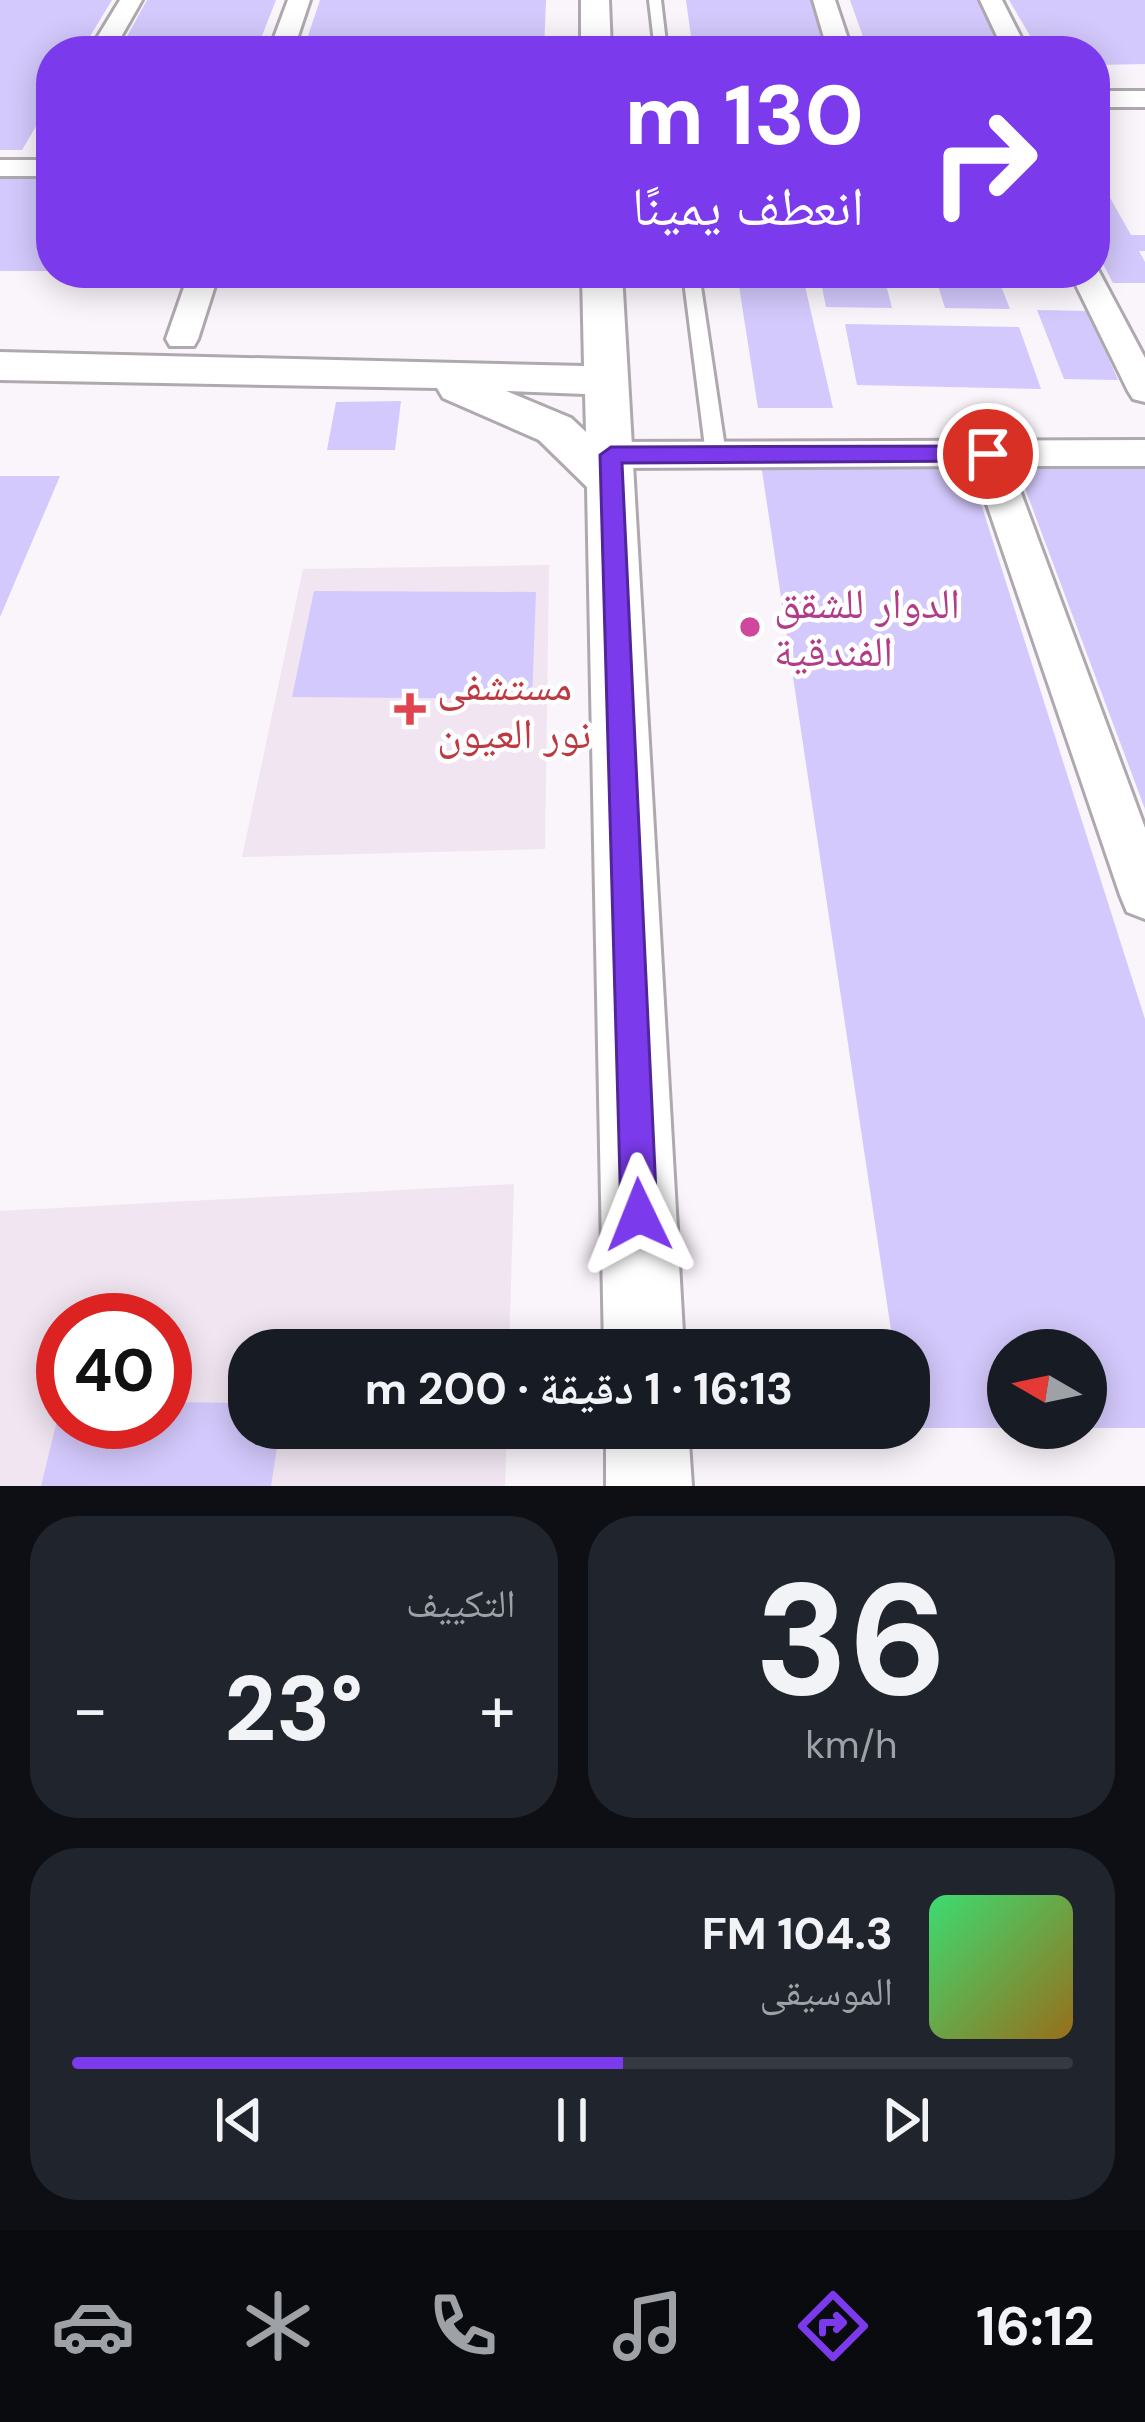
<!DOCTYPE html>
<html lang="ar">
<meta charset="utf-8">
<style>
body{margin:0;font-family:"DM Sans","Noto Naskh Arabic",sans-serif;background:#20242c;color:#f1f3f6;direction:rtl;height:100vh;display:flex;flex-direction:column;font-size:45px;white-space:nowrap}
*{box-sizing:border-box;margin:0}
p{font-size:39px;color:#9ea1a6}
.icon{flex:none;width:66px;height:66px;fill:none;stroke:currentColor;stroke-width:2;stroke-linecap:round;stroke-linejoin:round}
.map{position:relative;height:1486px;overflow:hidden;direction:ltr}
.details{display:flex;flex-direction:column;gap:30px;padding:30px;background:#0d0f14;flex:1}
.details>*{flex:none}
.banner{position:absolute;left:36px;top:36px;width:1074px;height:252px;border-radius:48px;box-shadow:0 6px 30px #0003;direction:rtl;background:#7c3aed;color:#fff;overflow:hidden}
.needle{width:78px;rotate:279deg}
.tools{position:absolute;left:987px;top:1329px;display:grid;gap:24px}
.tools a{display:grid;place-items:center;width:120px;height:120px;border-radius:50%;background:#171b24;box-shadow:0 6px 30px #0003;font-size:60px}
.speed{position:absolute;left:36px;top:1293px;display:flex;gap:24px;font-size:60px;font-weight:700;text-align:center}
.speed>*{display:grid;place-content:center;width:156px;height:156px;border-radius:50%;background:#171b24;box-shadow:0 6px 30px #0003;line-height:1}
.speed .limit{border:18px solid #d22;background:#fff;color:#111}
.pin{position:absolute;display:grid;place-items:center;width:102px;height:102px;color:#fff;margin:-51px;border:6px solid #fff;border-radius:50%;box-shadow:0 3px 12px #0007}
.me{position:absolute;width:132px;margin:-66px;rotate:358deg;stroke-linejoin:round;filter:drop-shadow(0 0 9px #0008)}
.turn{display:flex;align-items:center;gap:42px;height:252px;padding:0 48px;font-size:54px}
.turn .icon{width:156px;height:156px;stroke-width:2.5}
.turn b{display:block;font-size:84px;line-height:102px}
.big{font-size:90px;font-weight:700;line-height:1.1}
.details .tile{flex:1;display:flex;flex-direction:column;justify-content:center;gap:18px;min-width:0;padding:0 42px;border-radius:48px;background:#20242c}
.details .dial{align-items:center;gap:0}
.dial b{font-size:156px;line-height:1}
.song{display:flex;align-items:center;gap:36px}
.cover{width:144px;height:144px;border-radius:18px;background:linear-gradient(135deg,hsl(140 70% 55%),hsl(40 70% 35%))}
.played{height:12px;border-radius:6px;background:linear-gradient(90deg,#7c3aed 55%,#363941 55%)}
.keys{display:flex;justify-content:space-around;direction:ltr}
.heat{display:flex;justify-content:space-between;align-items:center;font-size:66px;direction:ltr}
.details .tiles{flex:1;display:grid;gap:30px;grid-template-columns:1fr 1fr}
.tile:last-child{grid-column:span 2}
.trip{position:absolute;left:228px;top:1329px;width:702px;height:120px;border-radius:48px;background:#171b24;box-shadow:0 6px 30px #0003;font-weight:700;line-height:120px;text-align:center;direction:rtl}
.tab-bar{display:flex;height:192px;justify-content:space-around;align-items:center;background:#090b0e;color:#9ea1a6}
.tab-bar .icon{width:84px;height:84px}
.tab-bar .selected{color:#7c3aed}
.tab-bar b{font-size:54px;color:#f1f3f6}
.map>svg:first-child{display:block}
.built{fill:#f0e5f1;fill-rule:evenodd}
.building{fill:#d3c9fc}
.lines{fill:none;stroke-linecap:round;stroke-linejoin:round}
.service-casing{stroke:#afa9af;stroke-width:6}
.minor-casing{stroke:#afa9af;stroke-width:6}
.tertiary-casing{stroke:#afa9af;stroke-width:6}
.service{fill:#fff;fill-rule:evenodd}
.minor{fill:#fff;fill-rule:evenodd}
.tertiary{fill:#fff;fill-rule:evenodd}
.route{fill:#7c3aed;stroke:#51269a;stroke-width:3}
.hotel-dot{fill:#d1479c;stroke:#fff;stroke-width:4.5}
.health-dot{fill:#e0444e;stroke:#fff;stroke-width:4.5}
.labels{text-anchor:middle;stroke-width:9;stroke-linejoin:round;paint-order:stroke}
.hotel-label{font-size:42px;fill:#b23c85;stroke:#fff;text-anchor:start}
.health-label{font-size:42px;fill:#be3a42;stroke:#fff;text-anchor:start}
</style>
<div class="map">
<svg width="1145" height="1486" viewBox="0 0 1145 1486">
<rect width="100%" height="100%" fill="#faf4fb"/>
<path class="built" d="M549 565 545 849 242 857 303 569Z
M514 1184 509 1350H249V1428H507L505 1486H0V1211ZM63 1320H165V1422H63Z"/>
<path class="building" d="M0 0H112L81 51H51V101L22 150H0Z
M147 0H276L256 51H119Z
M320 0H546L544 51H303Z
M686 0H814L831 51H693Z
M850 0H978L1005 51H868Z
M1009 0H1145V64L1095 65V51H1039Z
M1095 171 1131 235H1145V251H1139L1145 262V283H1113L1095 249Z
M0 176H51V271H0Z
M737 273H802L833 408H758Z
M819 273H883L892 308 826 307Z
M934 273H996L1010 309 945 308Z
M1037 310 1088 311 1118 380 1064 379Z
M845 324 1019 327 1041 389 857 385Z
M401 401 395 450H327L336 402Z
M968 463 1145 1019V1428H1086V1350H1008V1428H909V1350H894L761 464Z
M1145 466V809L1017 467Z
M0 476H60L0 617Z
M314 591 536 592 532 699 292 697Z
M165 1402 249 1403V1428H280L271 1486H41L61 1404 63 1422H165Z"/>
<g class="lines">
<g class="service-casing">
<path id="service" d="M649 0H661L667 51H655Z
M683 273H699L726 455 716 462 706 455Z"/>
</g>
<g class="minor-casing">
<path id="minor" d="M120 0H142L113 51H89Z
M288 0H310L293 51H269Z
M813 0H835L852 51H828Z
M980 0H1002L1028 51H1004Z
M1095 91H1145V107H1095Z
M0 160H51V176H0Z
M1096 266 1145 358V402L1133 399 1128 391 1070 273H1095Z
M189 273H219L198 339 194 346H170L166 339Z
M1145 440V466H1011L1145 828V919L1127 912 1120 895 974 466 611 468 598 464 593 455 598 446 611 442Z"/>
</g>
<g class="tertiary-casing">
<path id="tertiary" d="M581 0H609L611 51H581Z
M582 273H622L684 1350H604L587 487 539 440 443 398 437 388 0 380V352L584 366ZM506 391 585 394 586 432 571 418Z
M606 1428H688L692 1486H606Z"/>
</g>
<use href="#service" class="service"/>
<use href="#minor" class="minor"/>
<use href="#tertiary" class="tertiary"/>
</g>
<path class="route" d="M988 446 999 454 988 461 622 463 657 1215 652 1228 639 1233 627 1228 621 1215 600 455 611 447Z"/>
<circle class="hotel-dot" cx="750" cy="627" r="12"/>
<path class="health-dot" d="M404 691h12v12h12v12h-12v12h-12v-12h-12v-12h12z"/>
<g class="labels">
<g class="hotel-label">
<text x="774" y="618">الدوار للشقق<tspan x="774" dy="48">الفندقية</tspan></text>
</g>
<g class="health-label">
<text x="437" y="700">مستشفى<tspan x="437" dy="48">نور العيون</tspan></text>
</g>
</g>
</svg>
<div class="tools">
<a><svg class="needle" viewBox="-14 -14 28 28"><path d="M0-13l5 13h-10z" fill="#e53935"/><path d="M0 13l5-13h-10z" fill="#9ea1a6"/></svg></a>
</div>
<div class="speed"><div class="limit">40</div></div>
<div class="pin" style="left:988px;top:454px;background:#d93025"><svg class="icon" aria-label="arrive" viewBox="0 0 24 24"><path d="M6 21V4h12l-3 4 3 4H6"/></svg></div>
<svg class="me" style="left:639px;top:1215px" viewBox="-20 -20 40 40"><path d="M0-17L14 15 0 8-14 15z" fill="#7c3aed" stroke="#fff" stroke-width="4"/></svg>
<div class="trip">16:13 · 1 دقيقة · 200 m</div>
<div class="banner">
<div class="turn"><svg class="icon" aria-label="right" viewBox="0 0 24 24"><path d="M7 20v-9h11M14 6l5 5-5 5"/></svg><div><b>130 m</b>انعطف يمينًا</div></div>
</div>
</div>
<section class="details">
<div class="tiles">
<div class="tile dial"><b>36</b><p>km/h</p></div>
<div class="tile"><p>التكييف</p>
<div class="heat"><a>−</a><b class="big">23°</b><a>+</a></div>
</div>
<div class="tile">
<div class="song"><i class="cover"></i><div><b>104.3 FM</b><p>الموسيقى</p></div></div>
<div class="played"></div>
<div class="keys"><svg class="icon" aria-label="previous" viewBox="0 0 24 24"><path d="M18 5L8 12l10 7zM5 5v14"/></svg><svg class="icon" aria-label="pause" viewBox="0 0 24 24"><path d="M8 5v14M16 5v14"/></svg><svg class="icon" aria-label="next" viewBox="0 0 24 24"><path d="M6 5l10 7-10 7zM19 5v14"/></svg></div>
</div>
</div>
</section>
<nav class="tab-bar">
<b>16:12</b>
<svg class="icon selected" aria-label="directions" viewBox="0 0 24 24"><path d="M12 3l9 9-9 9-9-9zM9 14v-3h6M13 9l2 2-2 2"/></svg>
<svg class="icon" aria-label="music" viewBox="0 0 24 24"><path d="M9 18V5l10-2v13"/><circle cx="6" cy="18" r="3"/><circle cx="16" cy="16" r="3"/></svg>
<svg class="icon" aria-label="phone" viewBox="0 0 24 24"><path d="M5 4h4l2 5-3 2q2 4 5 5l2-3 5 2v4C11 20 4 13 5 4z"/></svg>
<svg class="icon" aria-label="climate" viewBox="0 0 24 24"><path d="M12 3v18M4 7l16 10M4 17L20 7"/></svg>
<svg class="icon" aria-label="car" viewBox="0 0 24 24"><path d="M5 17H2v-5l4-1 3-4h7l3 4 3 1v5h-3M9 17h6M6 11h13"/><circle cx="7" cy="17" r="2"/><circle cx="17" cy="17" r="2"/></svg>
</nav>
